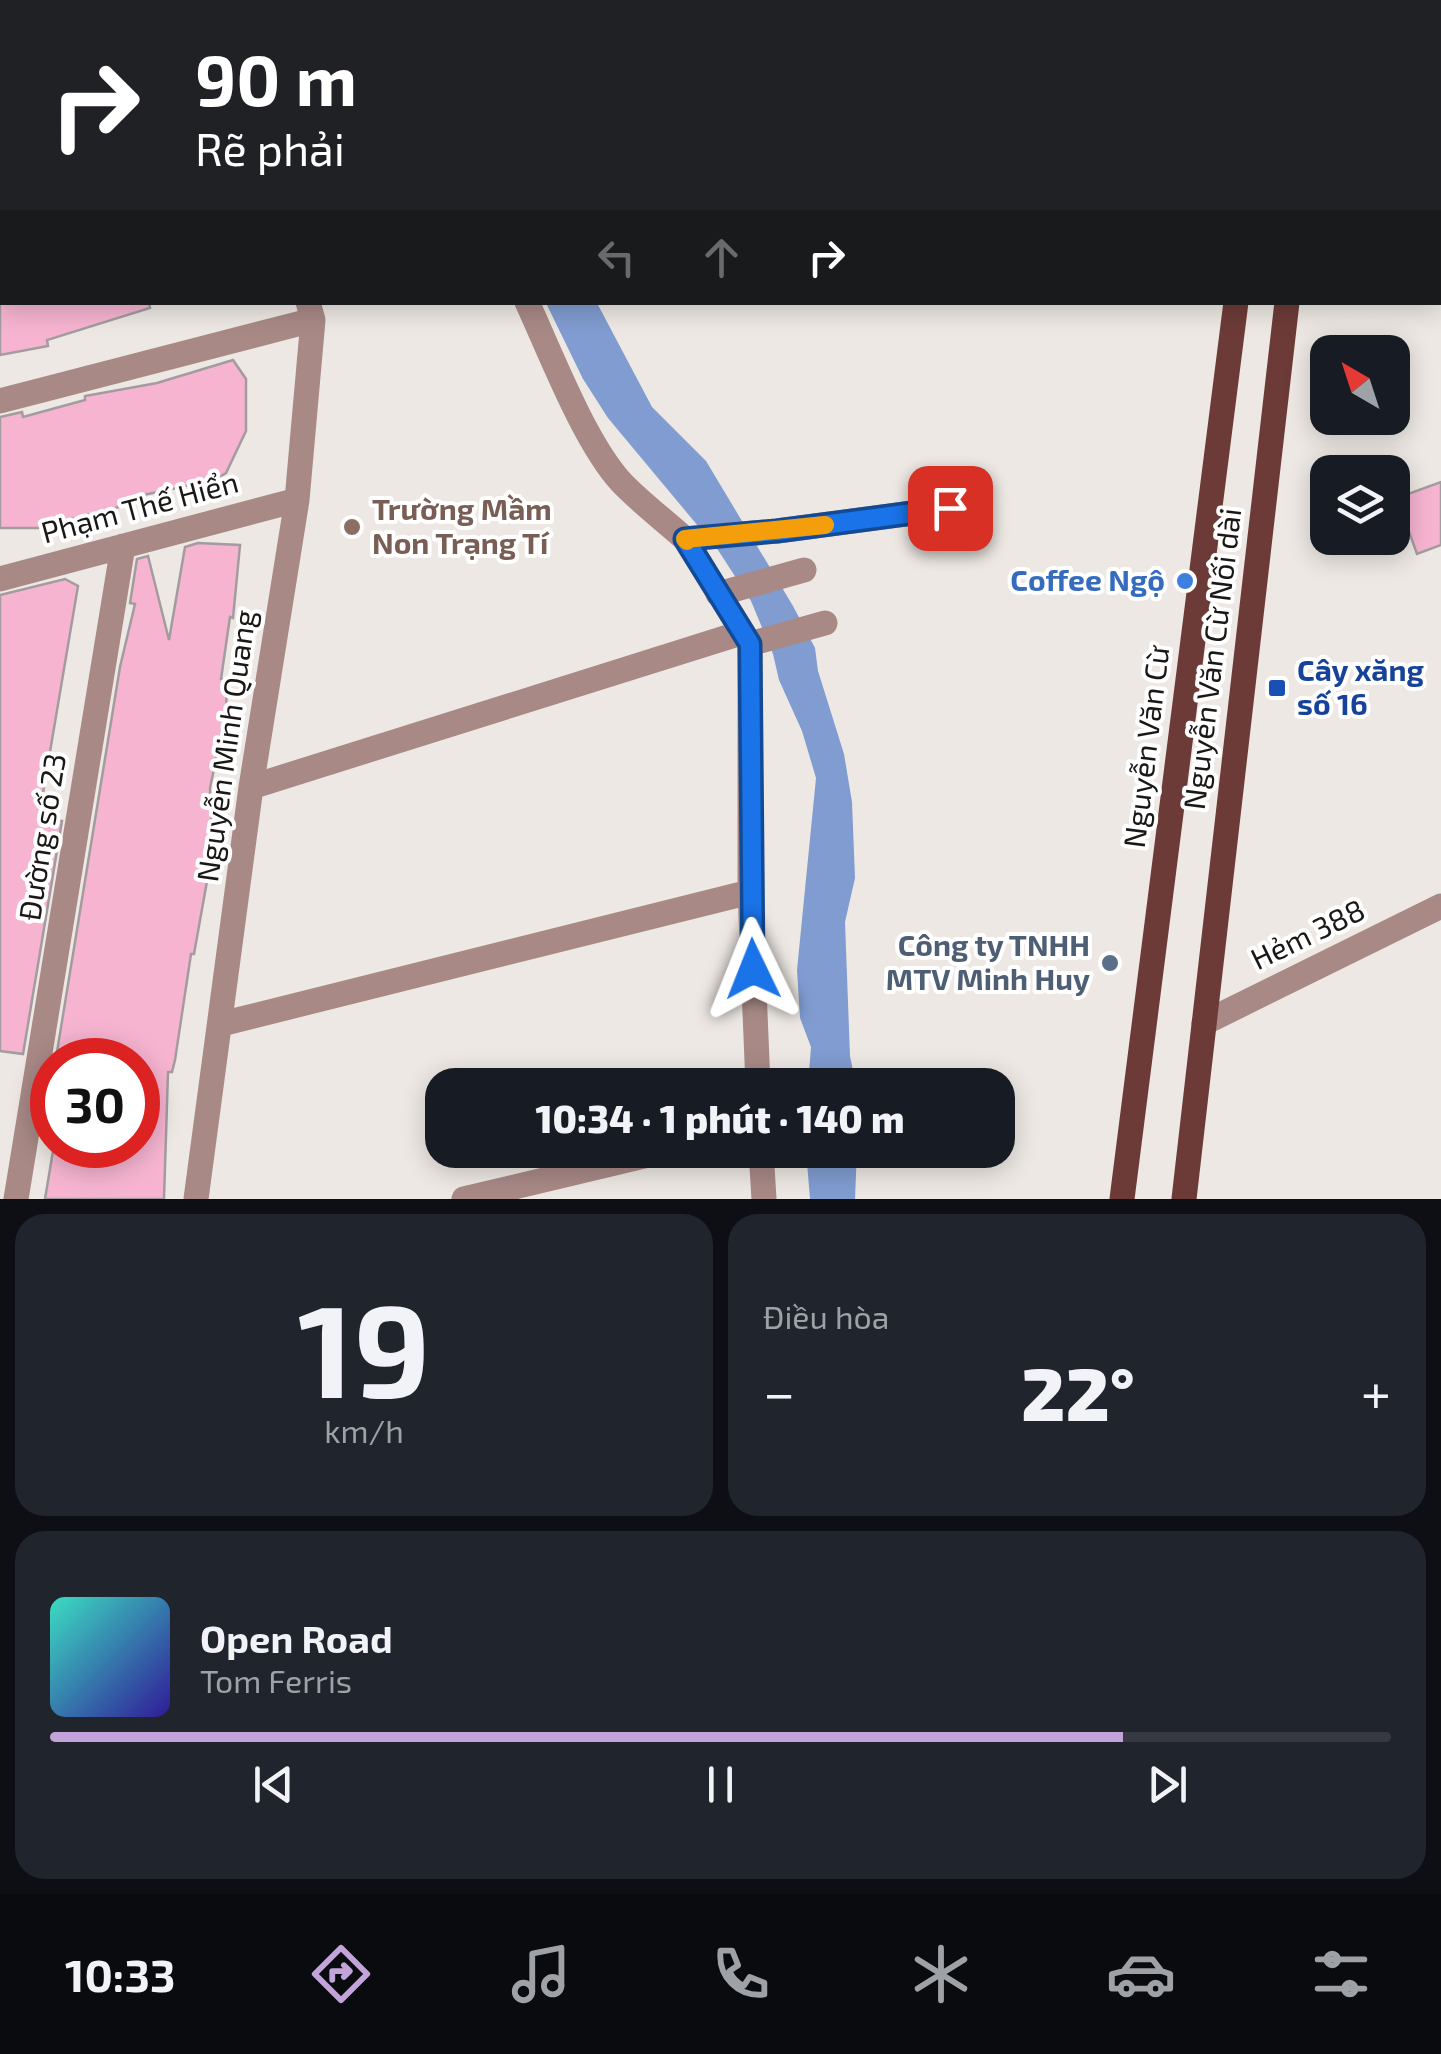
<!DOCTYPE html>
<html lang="vi">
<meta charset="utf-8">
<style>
body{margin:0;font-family:"Exo 2",sans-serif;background:#20242c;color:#f1f3f6;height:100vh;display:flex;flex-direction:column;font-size:38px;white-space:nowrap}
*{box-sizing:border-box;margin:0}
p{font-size:32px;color:#9ea1a6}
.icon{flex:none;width:55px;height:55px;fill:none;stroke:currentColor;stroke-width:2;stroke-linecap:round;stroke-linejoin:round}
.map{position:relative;height:1199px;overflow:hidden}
.drawer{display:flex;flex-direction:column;gap:15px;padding:15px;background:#0d0f14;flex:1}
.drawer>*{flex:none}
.hud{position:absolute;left:0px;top:0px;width:1442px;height:305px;box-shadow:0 5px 25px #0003;background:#202124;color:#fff;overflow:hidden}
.needle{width:65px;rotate:321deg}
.controls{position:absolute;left:1310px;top:335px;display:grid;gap:20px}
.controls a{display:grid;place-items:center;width:100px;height:100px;border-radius:20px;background:#171b24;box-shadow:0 5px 25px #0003;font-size:50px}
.speed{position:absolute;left:30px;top:1038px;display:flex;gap:20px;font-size:50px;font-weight:700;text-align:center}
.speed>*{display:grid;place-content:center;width:130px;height:130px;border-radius:50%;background:#171b24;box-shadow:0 5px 25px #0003;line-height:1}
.speed .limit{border:15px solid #d22;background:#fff;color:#111}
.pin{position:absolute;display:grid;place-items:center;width:85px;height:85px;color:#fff;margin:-42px;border-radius:20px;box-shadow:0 5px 15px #0006}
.me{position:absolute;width:110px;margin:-55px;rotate:358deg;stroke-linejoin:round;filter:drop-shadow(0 0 8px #0008)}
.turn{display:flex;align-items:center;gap:35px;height:210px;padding:0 30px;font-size:45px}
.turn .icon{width:130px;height:130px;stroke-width:2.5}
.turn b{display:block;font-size:70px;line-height:85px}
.lanes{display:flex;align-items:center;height:95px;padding:0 30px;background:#0003;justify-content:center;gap:50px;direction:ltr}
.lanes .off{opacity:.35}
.big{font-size:75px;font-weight:800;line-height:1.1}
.drawer .tile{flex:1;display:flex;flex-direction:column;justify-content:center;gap:15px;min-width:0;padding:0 35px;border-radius:30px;background:#20242c}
.drawer .dial{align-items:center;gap:0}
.dial b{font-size:130px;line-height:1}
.song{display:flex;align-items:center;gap:30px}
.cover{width:120px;height:120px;border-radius:15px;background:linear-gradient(135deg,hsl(170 70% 55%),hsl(250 70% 35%))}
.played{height:10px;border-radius:5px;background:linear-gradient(90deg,#c3a4da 80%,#363941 80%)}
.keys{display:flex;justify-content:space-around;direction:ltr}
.heat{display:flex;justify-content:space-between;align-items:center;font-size:55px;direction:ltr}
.drawer .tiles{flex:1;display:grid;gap:15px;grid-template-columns:1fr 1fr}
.tile:last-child{grid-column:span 2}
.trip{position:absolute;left:425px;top:1068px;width:590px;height:100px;border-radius:30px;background:#171b24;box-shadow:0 5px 25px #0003;font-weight:800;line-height:100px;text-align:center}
.dock{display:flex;height:160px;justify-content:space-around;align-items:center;background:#090b0e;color:#9ea1a6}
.dock .icon{width:70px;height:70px}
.dock .active{color:#c3a4da}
.dock b{font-size:45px;color:#f1f3f6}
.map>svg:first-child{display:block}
.water{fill:#809cd0}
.building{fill:#f6b4d0;stroke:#a39c9f;stroke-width:2.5}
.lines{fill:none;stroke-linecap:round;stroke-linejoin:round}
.minor{stroke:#a88986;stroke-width:25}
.major{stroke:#6d3b37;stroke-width:25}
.route-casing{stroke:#114b97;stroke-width:25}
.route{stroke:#1a73e8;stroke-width:18}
.slow{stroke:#f59e0b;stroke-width:18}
.education-dot{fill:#8d6e63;stroke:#fff;stroke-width:4}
.shop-dot{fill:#3f7fe0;stroke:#fff;stroke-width:4}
.transit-dot{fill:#1a4fb4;stroke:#fff;stroke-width:4}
.service-dot{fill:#5c6f8a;stroke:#fff;stroke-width:4}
.labels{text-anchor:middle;stroke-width:8;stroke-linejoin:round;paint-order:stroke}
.street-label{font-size:30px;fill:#191816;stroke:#fff}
.education-label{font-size:30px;font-weight:bold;fill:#785e54;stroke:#fff;text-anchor:start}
.shop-label{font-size:30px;font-weight:bold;fill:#366cbe;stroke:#fff;text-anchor:end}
.transit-label{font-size:30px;font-weight:bold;fill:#164399;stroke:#fff;text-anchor:start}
.service-label{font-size:30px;font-weight:bold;fill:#4e5e75;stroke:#fff;text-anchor:end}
</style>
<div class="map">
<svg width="1441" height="1199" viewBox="0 0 1441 1199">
<rect width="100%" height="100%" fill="#ede8e3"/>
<path class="water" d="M546 303H597L652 407 706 461 793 606 815 648 818 671 844 754 852 802 855 878 845 922 850 1056 856 1085H808L811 1047 800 1018 797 970 816 778 802 731 779 680 773 654 751 601 718 550 608 418 583 379Z
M806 1150H857L855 1199H810Z"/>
<path class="building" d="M0 302H149L150 308 47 340 48 346 0 355Z
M233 360 246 379V431L226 473 214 480 134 497 135 503 72 519 73 523 56 528H0V417L22 412 23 417 85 400V396L157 383Z
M1441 482V545L1417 554 1397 498Z
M198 543 240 545 233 618 230 617 221 679 227 680 226 712 210 788 212 834 209 870 194 954H191L175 1060 172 1072H168L164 1199H45L54 1145H138V1060L56 1058 120 667 135 604 130 603 137 559 148 556 169 640 185 547Z
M65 579 78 586 39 817 62 821 23 1054 0 1051V595Z"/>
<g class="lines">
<path class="minor" d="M220 0V2
M0 156 2 155
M527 302C551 354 584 441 621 482 640 502 664 520 685 539
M0 401 313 320
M0 579 297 500
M718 594 804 570
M750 644 825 623
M251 787 741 633
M1204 1023 1441 906
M221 1024 750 892
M758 1085 750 892V644L685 539 777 531 950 508
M761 1150 764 1199
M16 1199 123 546
M196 1199 251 787 297 500 313 320 308 302
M464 1199 669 1150"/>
<path class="major" d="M1272 2V0
M1321 2 1322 0
M1122 1199 1236 302
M1184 1199 1287 302"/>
</g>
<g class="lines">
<g class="route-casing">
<path id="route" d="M753 969 750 644 685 539 777 531 950 508"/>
</g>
<use href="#route" class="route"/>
<path class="slow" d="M687 541 685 539 825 525"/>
</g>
<circle class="education-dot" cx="352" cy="527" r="10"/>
<circle class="shop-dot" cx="1185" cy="581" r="10"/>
<rect class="transit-dot" x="1267" y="678" width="20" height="20" rx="5"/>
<circle class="service-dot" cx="1110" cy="963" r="10"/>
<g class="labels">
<g class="street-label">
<text transform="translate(140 508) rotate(-15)" y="10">Phạm Thế Hiển</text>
<text transform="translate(1213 659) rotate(-83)" y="10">Nguyễn Văn Cừ Nối dài</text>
<text transform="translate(227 746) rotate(-82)" y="10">Nguyễn Minh Quang</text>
<text transform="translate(1147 747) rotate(-83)" y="10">Nguyễn Văn Cừ</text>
<text transform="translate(43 837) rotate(-81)" y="10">Đường số 23</text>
<text transform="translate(1308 935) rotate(-26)" y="10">Hẻm 388</text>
</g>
<g class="education-label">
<text x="372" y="520">Trường Mầm<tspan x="372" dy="34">Non Trạng Tí</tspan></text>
</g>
<g class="shop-label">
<text x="1165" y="591">Coffee Ngộ</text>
</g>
<g class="transit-label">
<text x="1297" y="681">Cây xăng<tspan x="1297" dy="34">số 16</tspan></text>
</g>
<g class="service-label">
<text x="1090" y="956">Công ty TNHH<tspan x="1090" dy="34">MTV Minh Huy</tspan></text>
</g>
</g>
</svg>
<div class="controls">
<a><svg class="needle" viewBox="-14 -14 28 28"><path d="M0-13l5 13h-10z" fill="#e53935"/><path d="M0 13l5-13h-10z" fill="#9ea1a6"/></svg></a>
<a><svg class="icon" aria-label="layers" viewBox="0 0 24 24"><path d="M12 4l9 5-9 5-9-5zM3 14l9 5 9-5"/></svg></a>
</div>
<div class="speed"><div class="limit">30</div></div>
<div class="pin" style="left:950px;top:508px;background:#d93025"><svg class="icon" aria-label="arrive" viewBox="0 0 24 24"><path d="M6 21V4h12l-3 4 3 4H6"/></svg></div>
<svg class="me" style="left:753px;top:969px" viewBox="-20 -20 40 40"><path d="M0-17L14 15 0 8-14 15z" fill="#1a73e8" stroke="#fff" stroke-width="4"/></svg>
<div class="trip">10:34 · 1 phút · 140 m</div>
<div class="hud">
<div class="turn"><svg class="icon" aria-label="right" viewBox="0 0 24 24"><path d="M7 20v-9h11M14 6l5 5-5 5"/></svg><div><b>90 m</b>Rẽ phải</div></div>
<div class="lanes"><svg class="icon off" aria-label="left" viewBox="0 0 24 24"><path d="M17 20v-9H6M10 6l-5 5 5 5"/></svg><svg class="icon off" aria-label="ahead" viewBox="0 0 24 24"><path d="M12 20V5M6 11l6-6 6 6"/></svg><svg class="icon" aria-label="right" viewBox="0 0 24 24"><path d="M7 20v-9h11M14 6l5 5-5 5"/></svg></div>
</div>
</div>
<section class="drawer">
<div class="tiles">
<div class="tile dial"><b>19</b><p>km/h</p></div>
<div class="tile"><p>Điều hòa</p>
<div class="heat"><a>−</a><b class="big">22°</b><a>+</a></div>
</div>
<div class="tile">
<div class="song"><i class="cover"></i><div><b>Open Road</b><p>Tom Ferris</p></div></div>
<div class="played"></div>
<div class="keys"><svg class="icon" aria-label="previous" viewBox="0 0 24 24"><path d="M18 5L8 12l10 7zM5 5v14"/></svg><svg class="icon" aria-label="pause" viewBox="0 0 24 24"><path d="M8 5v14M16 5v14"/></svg><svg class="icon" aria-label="next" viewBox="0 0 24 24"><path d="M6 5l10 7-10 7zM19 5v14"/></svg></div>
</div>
</div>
</section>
<nav class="dock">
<b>10:33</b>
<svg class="icon active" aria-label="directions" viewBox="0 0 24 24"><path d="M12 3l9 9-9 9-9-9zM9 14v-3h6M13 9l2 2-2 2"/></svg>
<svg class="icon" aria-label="music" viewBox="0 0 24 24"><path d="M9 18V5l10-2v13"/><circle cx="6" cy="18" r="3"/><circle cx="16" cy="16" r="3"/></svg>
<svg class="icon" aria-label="phone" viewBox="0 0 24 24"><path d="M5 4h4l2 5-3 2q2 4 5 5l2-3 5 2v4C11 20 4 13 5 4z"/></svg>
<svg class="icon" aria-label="climate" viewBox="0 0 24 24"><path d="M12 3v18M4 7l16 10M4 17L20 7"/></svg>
<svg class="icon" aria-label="car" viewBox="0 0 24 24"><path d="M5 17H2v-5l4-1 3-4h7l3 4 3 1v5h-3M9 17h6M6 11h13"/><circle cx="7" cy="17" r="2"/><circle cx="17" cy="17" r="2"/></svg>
<svg class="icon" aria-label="filters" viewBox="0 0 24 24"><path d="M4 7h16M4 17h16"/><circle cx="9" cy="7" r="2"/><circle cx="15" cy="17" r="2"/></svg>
</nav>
